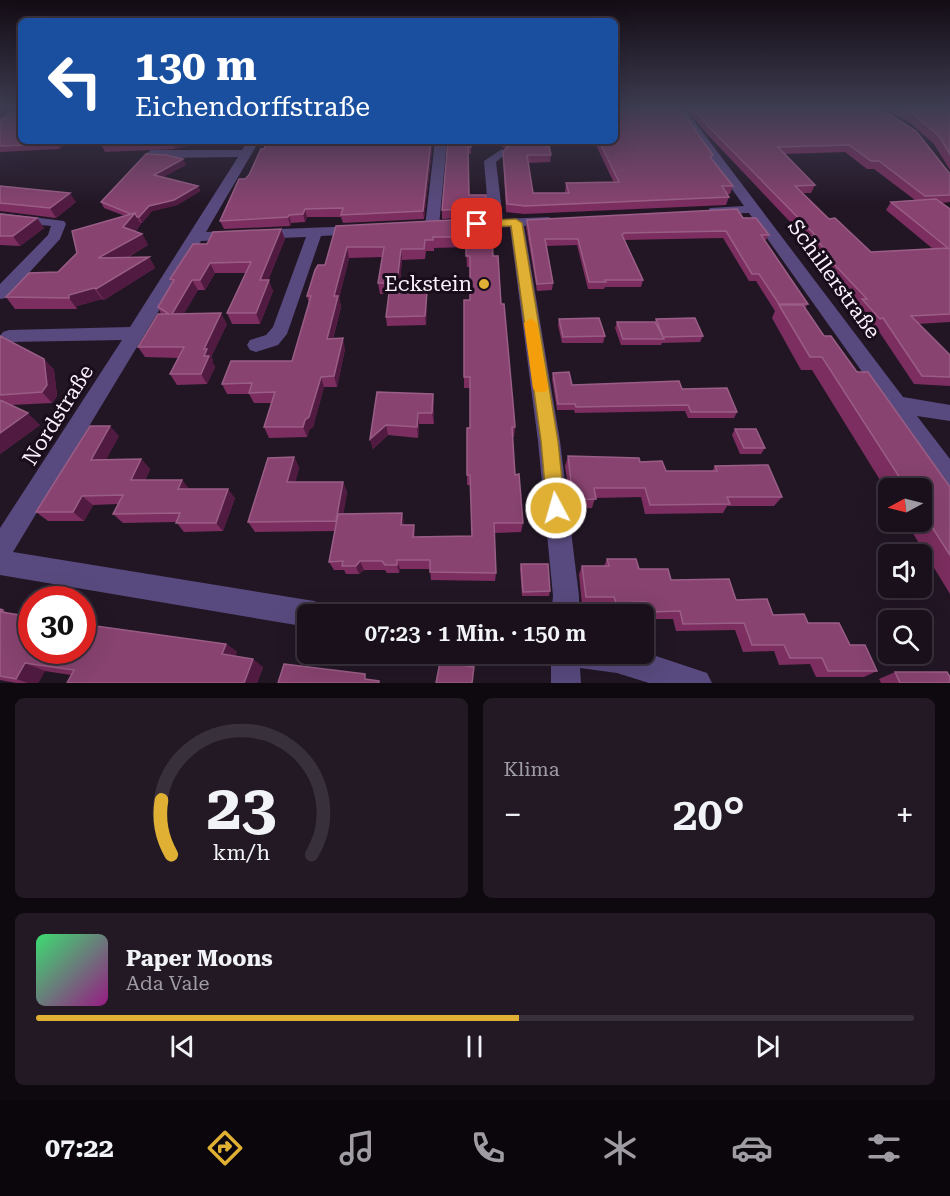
<!DOCTYPE html>
<html lang="de">
<meta charset="utf-8">
<style>
body{margin:0;font-family:"Roboto Serif",serif;background:#231925;color:#f1f3f6;height:100vh;display:flex;flex-direction:column;font-size:22px;white-space:nowrap}
*{box-sizing:border-box;margin:0}
p{font-size:20px;color:#9f9da3}
.icon{flex:none;width:33px;height:33px;fill:none;stroke:currentColor;stroke-width:2;stroke-linecap:round;stroke-linejoin:round}
.map{position:relative;height:683px;overflow:hidden}
.sheet{display:flex;flex-direction:column;gap:15px;padding:15px;background:#0e090f;flex:1}
.sheet>*{flex:none}
.guide{position:absolute;left:18px;top:18px;width:600px;height:126px;border-radius:9px;box-shadow:0 6px 24px #0002,0 0 0 2px #38303b;background:#1a4fa0;color:#fff;overflow:hidden}
.needle{width:39px;rotate:263deg}
.fabs{position:absolute;left:878px;top:478px;display:grid;gap:12px}
.fabs a{display:grid;place-items:center;width:54px;height:54px;border-radius:9px;background:#1a101c;box-shadow:0 6px 24px #0002,0 0 0 2px #38303b;font-size:30px}
.speed{position:absolute;left:18px;top:586px;display:flex;gap:12px;font-size:30px;font-weight:700;text-align:center}
.speed>*{display:grid;place-content:center;width:78px;height:78px;border-radius:50%;background:#1a101c;box-shadow:0 6px 24px #0002,0 0 0 2px #38303b;line-height:1}
.speed .limit{border:9px solid #d22;background:#fff;color:#111}
.pin{position:absolute;display:grid;place-items:center;width:51px;height:51px;color:#fff;margin:-26px;border-radius:12px;box-shadow:0 3px 9px #0006}
.me{position:absolute;width:66px;margin:-33px;rotate:354deg;stroke-linejoin:round;filter:drop-shadow(0 0 4px #0008)}
.turn{display:flex;align-items:center;gap:21px;height:126px;padding:0 18px;font-size:27px}
.turn .icon{width:78px;height:78px;stroke-width:2.5}
.turn b{display:block;font-size:42px;line-height:51px}
.big{font-size:45px;font-weight:600;line-height:1.1}
.sheet .card{flex:1;display:flex;flex-direction:column;justify-content:center;gap:9px;min-width:0;padding:0 21px;border-radius:9px;background:#231925}
.sheet .dial{align-items:center;gap:0}
.dial svg{height:156px;overflow:visible;fill:none;stroke:#38303b;stroke-width:7;stroke-linecap:round;text-anchor:middle}
.dial text{fill:#f1f3f6;stroke:none}
.song{display:flex;align-items:center;gap:18px}
.cover{width:72px;height:72px;border-radius:9px;background:linear-gradient(135deg,hsl(140 70% 55%),hsl(310 70% 35%))}
.played{height:6px;border-radius:3px;background:linear-gradient(90deg,#dfb034 55%,#38303b 55%)}
.keys{display:flex;justify-content:space-around;direction:ltr}
.heat{display:flex;justify-content:space-between;align-items:center;font-size:33px;direction:ltr}
.sheet .tiles{flex:1;display:grid;gap:15px;grid-template-columns:1fr 1fr}
.card:last-child{grid-column:span 2}
.trip{position:absolute;left:297px;top:604px;width:357px;height:60px;border-radius:9px;background:#1a101c;box-shadow:0 6px 24px #0002,0 0 0 2px #38303b;font-weight:600;line-height:60px;text-align:center}
.menu{display:flex;height:96px;justify-content:space-around;align-items:center;background:#0a060b;color:#9f9da3}
.menu .icon{width:42px;height:42px}
.menu .current{color:#dfb034}
.menu b{font-size:27px;color:#f1f3f6}
.map>svg:first-child{display:block}
.lines{fill:none;stroke-linecap:round;stroke-linejoin:round}
.minor{fill:#584a7e;fill-rule:evenodd}
.wall{fill:#7b2e5f;fill-rule:evenodd}
.shaded-wall{fill:#511b41}
.building{fill:#884370;stroke:#9a5e86;stroke-width:1.5}
.route{fill:#dfb034;stroke:#917222;stroke-width:1.5}
.slow{fill:#f59e0b}
.poi-dot{fill:#dfb034;stroke:#190d1b;stroke-width:2}
.labels{text-anchor:middle;stroke-width:6;stroke-linejoin:round;paint-order:stroke}
.street-label{font-size:21px;fill:#faf1fc;stroke:#190d1b}
.poi-label{font-size:21px;fill:#faf1fc;stroke:#190d1b;text-anchor:end}
</style>
<div class="map">
<svg width="950" height="683" viewBox="0 0 950 683">
<rect width="100%" height="100%" fill="#221625"/>
<g class="lines">
<path class="minor" d="M15 109H21V114L0 126V118Z
M675 109H685L903 397 950 405V421L917 416 950 459V487L942 484 749 213 710 214 708 211 710 208 744 206Z
M98 141H110L103 145 99 144Z
M247 141H259L206 232 358 226 365 230 358 234 321 236 287 334 278 345 256 352 250 350 247 345 250 340 266 335 273 327 306 237 201 241 13 552 314 601 324 605 328 615H308V627L0 575V528L122 340 9 342 3 340 0 336 3 332 9 330 130 327 238 157 151 158 145 154 151 150H242Z
M435 141H447L439 226 432 230 425 226Z
M502 149 508 152 496 162 503 219 549 217 556 221 549 225 524 226 560 441 579 596V615H551L553 596 538 441 510 227 466 229 459 225 466 221 489 220 484 161Z
M0 213 64 221 66 224 60 239 6 298 0 299V284L48 235 51 226 0 221Z
M644 652 707 673 712 683H649L617 673 580 668 581 683H551V654Z"/>
</g>
<path class="wall" d="M686 109H881L950 174V202L941 203 950 209V322L918 324 950 355V386L914 384 876 327H873L856 308 858 304 825 268 827 266 808 245 809 242 707 134ZM845 152 867 169H874L915 200 891 202 886 210 933 249 871 252 829 219 803 193H811L815 185 785 154Z
M884 109H950V170L934 144 909 122Z
M0 121 21 141H30L28 143 32 144 36 141H68L60 149 0 152Z
M104 141H209L175 149 105 152 101 144Z
M433 141 424 219 343 223 341 217H307L305 222 291 223 290 226 224 229 220 221 245 179 249 175 264 149Z
M471 141V154H468L469 195 487 208V216L442 219V210Z
M501 141H548L551 155 550 162 528 163 533 193H565L566 183H614L594 141H615L712 159 733 186 730 194H727L729 197 726 205 524 214 506 212 503 159V152L506 149 502 147Z
M186 165 163 177 198 186 200 191 177 205 152 211 142 223H140L141 224 135 232 142 234 148 245 127 258 149 257 155 268 104 300 102 299 77 306V309H15L6 297 58 272 125 216 104 208 101 202Z
M0 186 76 202 56 218 0 211Z
M0 214 37 218 44 228 20 246 0 245Z
M491 218 493 256 501 304 515 427 514 437H512L515 475 523 523 521 532 494 533 496 573 495 581 431 580 430 569H400L399 573H387L385 570H364L359 574H346L344 570H334L329 562 335 531 255 532 248 522 294 457 299 468 295 482H343L347 492 343 514 404 522 403 525H414L415 537 472 536 471 485H467V475L470 428V388H464V377L470 300V267H467L466 247 434 248V251H426L425 259 402 260 399 293 427 292V301L426 325 387 326 386 317 389 294H380L378 283 383 257 349 258 339 298 341 307 333 339 345 349 337 387H324L313 427 309 430 307 437 269 438 264 427 272 403H254L249 394H227L222 384 292 361 309 303 307 296 325 265 336 226Z
M743 218 769 235 765 241 808 304 805 308 824 336 857 372 950 487V594L906 522H921V489H888V493L812 370H801L772 318 775 311 756 281H749L723 238 624 240 643 280 641 287H605L604 289H588L577 245 546 246 553 283 552 290 537 291 526 227 527 220Z
M281 229 285 239 268 280 273 291 260 324H232L227 313 246 273H215L205 290H198L184 313 227 324 211 357 213 360 212 362 215 367 207 384 177 385 170 374 178 358 145 357 138 347 161 314 158 307 172 283 170 279 207 244Z
M559 319 605 336 603 343H562L558 325Z
M656 319 703 336 700 342 662 343 661 345H621L615 328 617 322H655Z
M0 336 44 359 54 370 57 396 52 403 11 405 40 425 0 454V400L4 402 0 399Z
M553 373 572 385 682 389 737 412 734 418H688L685 411 575 413 574 410H557L552 379Z
M377 392 433 394 434 405V424H419L418 438 388 435 373 449 370 439Z
M735 429 765 448 761 454H740L732 435Z
M119 436 106 459H141L150 469 145 480H182L189 489 235 498 223 531 184 532 176 522 123 523 113 514 118 504 93 505 84 521H48L36 512Z
M568 456 640 462 666 471H712L715 466 782 497 774 506H727L723 513 645 514 641 497 595 498 592 508 571 509 565 466Z
M607 559 736 600 773 615 808 623 850 645 877 671 864 677H816L810 664 779 665 774 651 743 652 735 630 676 631 673 619H644V615H642L641 610H611L610 604 582 605 579 574 582 566H604Z
M521 564 550 591 549 596H522L520 569Z
M0 609 11 614 226 644 237 652 235 656 263 667 257 683H67L71 675 45 671 38 683H16L0 680Z
M895 672 950 683H881L879 679Z"/>
<path class="shaded-wall" d="M0 109H11L0 115Z
M59 141H68L60 149 57 144Z
M174 141H209L175 149 172 142Z
M431 141H433L424 219 423 211Z
M183 159 186 165 157 180 154 175Z
M198 186 200 191 177 205 152 211 142 223 139 217 149 206Z
M70 193 76 202 56 218 50 208Z
M305 209 307 217 305 222 303 214Z
M135 213 141 224 129 238 123 227Z
M289 215 291 223 290 226 288 217Z
M37 218 44 228 20 246 13 236Z
M281 229 285 239 264 291 260 280Z
M142 234 148 245 105 270 98 258Z
M347 247 349 258 339 298 341 307 330 349 327 339 334 296Z
M401 249 402 260 399 293 397 283Z
M149 257 155 268 104 300 96 289Z
M210 263 215 273 205 290 200 280Z
M192 280 198 290 178 324 172 314Z
M269 280 273 291 260 324 256 313Z
M94 288 102 299 77 306V309L69 298V295Z
M427 292V301L426 325 425 316Z
M221 313 227 324 211 357 213 360 212 362 215 367 207 384 201 374 204 349Z
M343 338 345 349 337 387 334 376Z
M44 359 54 370 57 396 52 403 42 392Z
M321 377 324 387 313 427 309 430 307 437 303 427Z
M433 394 434 405V424L432 413Z
M28 413 40 425 0 454V433Z
M418 413 419 424 418 438 417 427Z
M386 425 388 435 373 449 370 439Z
M110 426 119 436 101 469 91 460Z
M294 457 299 468 293 492 287 482Z
M141 459 150 469 140 489 131 480Z
M182 480 189 489H178Z
M343 482 347 492 341 531 336 521Z
M228 489 235 498 223 531 216 523Z
M82 496 93 505 84 521 73 512Z
M402 513 404 522 403 534 401 525Z
M414 525 415 534 414 546 413 537Z
M397 560 400 569 399 573 397 565Z
M360 561 364 570 359 574 356 566Z
M226 644 237 652 233 663 222 654Z
M253 659 263 667 257 683H244Z
M25 663 45 671 38 683H28L16 679Z"/>
<path class="building" d="M19 109H21V141H25L32 144 36 141H59L57 144 0 146V121L19 111Z
M615 109H680L713 155 710 157 733 186H722L729 197 525 206 507 204 503 152 510 144 505 141H548L551 155H527L533 193H569L566 183 619 182 599 141H615Z
M694 109H881L916 131 950 174V195L925 196 879 161H871L849 145 778 147 815 185 795 186 829 219 835 218 871 252 948 248 891 202 936 199 950 209V314L911 316 950 355V377L922 376 883 318 880 319 862 299H867L830 260H834L813 236H816L709 127Z
M902 109H950V154L939 136 913 114Z
M104 141H174L101 144Z
M267 141H431L423 211 341 215 343 208 305 209 303 214 289 215 288 217 220 221 239 179H245L249 175 261 149H264Z
M448 141H471V147H468L469 195H486L487 208 442 210Z
M146 154 166 155 183 159 154 175 198 186 174 200 149 206 139 217H137L135 213 131 214 101 202Z
M0 186 70 193 50 208 0 203Z
M737 209 743 218H756L769 235H761L808 304H779L759 274H752L726 231 624 233 622 235 643 280H605L606 282H589L578 239H545L553 283 537 284 527 220Z
M135 213 123 227 142 234 98 258 149 257 96 289 94 288 69 295V298L6 297 29 273 58 272 77 253 72 231Z
M0 214 37 218 13 236H0Z
M491 218 493 256H498L501 304H504L514 414 515 427H512L515 475 519 474 523 523H494L496 573 430 572V560H397V565H385L382 561H360L356 566H342L343 561 329 562 338 514 402 513 401 525H414L413 537 472 536 470 475H467V428H470V377H464V300H470V256H466V237H433V240H425L424 249H401L397 283H378L384 247H347L334 296H338L327 339 343 338 334 376 321 377 309 417 305 420 303 427H264L275 392 249 393 252 383 222 384 231 361H292L311 296H307L315 270 318 265H325L336 226Z
M281 229 260 280H269L256 313H227L251 262 210 263 200 280H192L172 314 221 313 204 349H207L204 356H209L201 374H170L184 347H138L158 314H169L158 307 174 280 170 279 193 244H207L213 232Z
M427 292 425 316 386 317 389 293Z
M779 305H803L824 336H831L857 372H868L950 487V555L921 510V489H907L822 357H810Z
M599 318 605 336 563 337 559 319Z
M695 318 703 336 663 337 656 319Z
M617 322H655L664 339H623Z
M0 336 44 359 47 385 42 392 0 395Z
M569 372 572 385 679 381 682 389 727 388 737 412H691L688 405 576 407 575 404H558L553 373Z
M377 392 433 394 432 413H418L417 427 386 425 370 439Z
M0 400 28 413 0 433Z
M90 426H110L91 460 141 459 131 480H182L178 489H228L216 523H176L180 513 113 514 123 495 82 496 73 512H36Z
M735 429H756L765 448H744Z
M568 456 639 458 640 462 662 461 666 471H717L715 466 768 465 782 497H727L730 504 650 505 645 488H594L596 499 573 500Z
M294 457 287 482H343L336 521 248 522 268 458Z
M607 559H636L639 569H668L671 580 729 579 736 600 767 599 773 615 804 614 808 623H839L850 645H865L877 671H828L822 658H790L784 645H752L744 623 683 624 680 611 649 612 646 602 616 603 614 597H586L582 566H609Z
M521 564H548L550 591 523 592Z
M0 609 3 610 1 612 32 617V651H82V624L226 644 222 654 253 659 244 683H67L74 670 25 663 16 679 0 676Z
M440 662 474 667 472 683H436Z
M284 664 365 674V679L379 681V683H278Z
M895 672H947L950 677V683H900Z"/>
<linearGradient id="sky" x2="0" y2="1"><stop stop-color="#130c14"/><stop offset="0.53" stop-color="#3e3c51"/><stop offset="1" stop-color="#3e3c51" stop-opacity="0"/></linearGradient>
<rect width="950" height="204" fill="url(#sky)"/>
<path class="route" d="M516 219 522 223 558 441 565 508 563 514 556 516 550 514 547 508 541 441 511 226 477 227 472 224 477 221Z"/>
<path class="slow" d="M531 318 537 323 548 388 546 392H536L533 388 524 323Z"/>
<circle class="poi-dot" cx="484" cy="284" r="6"/>
<g class="labels">
<g class="street-label">
<text transform="translate(834 279) rotate(54)" y="7">Schillerstraße</text>
<text transform="translate(58 415) rotate(-58)" y="7">Nordstraße</text>
</g>
<g class="poi-label">
<text x="472" y="291">Eckstein</text>
</g>
</g>
</svg>
<div class="fabs">
<a><svg class="needle" viewBox="-14 -14 28 28"><path d="M0-13l5 13h-10z" fill="#e53935"/><path d="M0 13l5-13h-10z" fill="#9f9da3"/></svg></a>
<a><svg class="icon" aria-label="sound" viewBox="0 0 24 24"><path d="M4 9h4l5-4v14l-5-4H4zM17 9q2 3 0 6"/></svg></a>
<a><svg class="icon" aria-label="search" viewBox="0 0 24 24"><circle cx="10" cy="10" r="6"/><path d="M15 15l6 6"/></svg></a>
</div>
<div class="speed"><div class="limit">30</div></div>
<div class="pin" style="left:477px;top:224px;background:#d93025"><svg class="icon" aria-label="arrive" viewBox="0 0 24 24"><path d="M6 21V4h12l-3 4 3 4H6"/></svg></div>
<svg class="me" style="left:556px;top:508px" viewBox="-20 -20 40 40"><circle r="17" fill="#dfb034" stroke="#fff" stroke-width="3"/><path d="M0-11L8 9 0 5-8 9z" fill="#fff"/></svg>
<div class="trip">07:23 · 1 Min. · 150 m</div>
<div class="guide">
<div class="turn"><svg class="icon" aria-label="left" viewBox="0 0 24 24"><path d="M17 20v-9H6M10 6l-5 5 5 5"/></svg><div><b>130 m</b>Eichendorffstraße</div></div>
</div>
</div>
<section class="sheet">
<div class="tiles">
<div class="card dial"><svg viewBox="0 0 100 80">
<path d="M14 69A42 42 0 1 1 86 69"/>
<path d="M14 69A42 42 0 0 1 9 41" stroke="#dfb034"/>
<text x="50" y="56" font-size="32" font-weight="700">23</text>
<text x="50" y="72" font-size="11">km/h</text>
</svg></div>
<div class="card"><p>Klima</p>
<div class="heat"><a>−</a><b class="big">20°</b><a>+</a></div>
</div>
<div class="card">
<div class="song"><i class="cover"></i><div><b>Paper Moons</b><p>Ada Vale</p></div></div>
<div class="played"></div>
<div class="keys"><svg class="icon" aria-label="previous" viewBox="0 0 24 24"><path d="M18 5L8 12l10 7zM5 5v14"/></svg><svg class="icon" aria-label="pause" viewBox="0 0 24 24"><path d="M8 5v14M16 5v14"/></svg><svg class="icon" aria-label="next" viewBox="0 0 24 24"><path d="M6 5l10 7-10 7zM19 5v14"/></svg></div>
</div>
</div>
</section>
<nav class="menu">
<b>07:22</b>
<svg class="icon current" aria-label="directions" viewBox="0 0 24 24"><path d="M12 3l9 9-9 9-9-9zM9 14v-3h6M13 9l2 2-2 2"/></svg>
<svg class="icon" aria-label="music" viewBox="0 0 24 24"><path d="M9 18V5l10-2v13"/><circle cx="6" cy="18" r="3"/><circle cx="16" cy="16" r="3"/></svg>
<svg class="icon" aria-label="phone" viewBox="0 0 24 24"><path d="M5 4h4l2 5-3 2q2 4 5 5l2-3 5 2v4C11 20 4 13 5 4z"/></svg>
<svg class="icon" aria-label="climate" viewBox="0 0 24 24"><path d="M12 3v18M4 7l16 10M4 17L20 7"/></svg>
<svg class="icon" aria-label="car" viewBox="0 0 24 24"><path d="M5 17H2v-5l4-1 3-4h7l3 4 3 1v5h-3M9 17h6M6 11h13"/><circle cx="7" cy="17" r="2"/><circle cx="17" cy="17" r="2"/></svg>
<svg class="icon" aria-label="filters" viewBox="0 0 24 24"><path d="M4 7h16M4 17h16"/><circle cx="9" cy="7" r="2"/><circle cx="15" cy="17" r="2"/></svg>
</nav>
